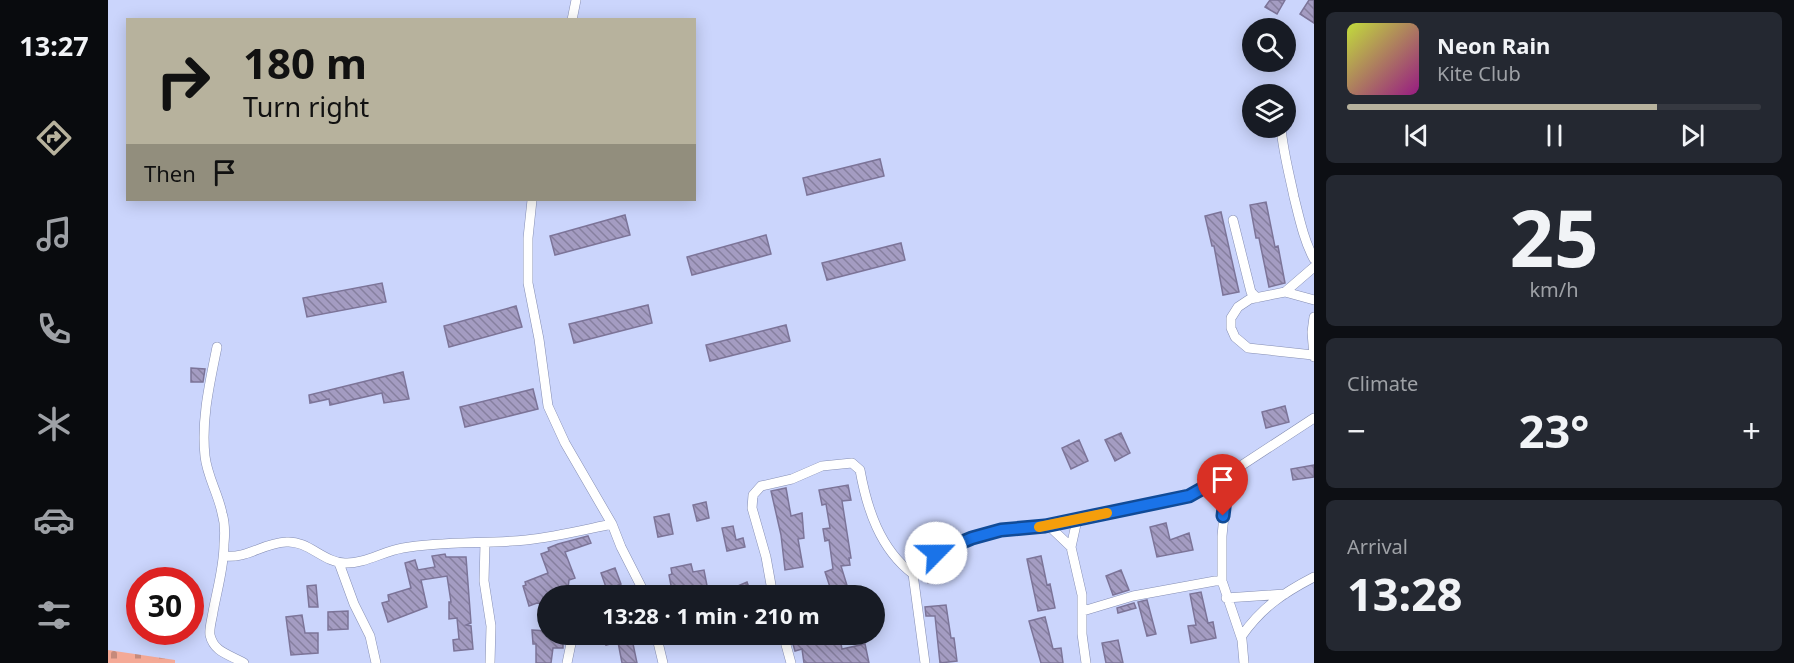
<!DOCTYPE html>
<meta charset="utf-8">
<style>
body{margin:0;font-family:"Noto Sans",sans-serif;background:#242831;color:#f1f3f6;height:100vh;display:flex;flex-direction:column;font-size:22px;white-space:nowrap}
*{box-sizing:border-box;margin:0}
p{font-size:20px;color:#9ea1a6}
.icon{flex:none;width:33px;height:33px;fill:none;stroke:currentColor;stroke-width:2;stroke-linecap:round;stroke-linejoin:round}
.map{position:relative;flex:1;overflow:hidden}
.panel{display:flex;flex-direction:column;gap:12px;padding:12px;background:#0d0f14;width:480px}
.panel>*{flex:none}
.top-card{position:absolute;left:18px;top:18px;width:570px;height:183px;border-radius:0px;box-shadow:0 3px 15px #0003;background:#b7b29d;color:#111;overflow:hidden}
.tools{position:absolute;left:1134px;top:18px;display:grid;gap:12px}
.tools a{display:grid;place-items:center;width:54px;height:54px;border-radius:50%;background:#171b24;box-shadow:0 3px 15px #0003;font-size:30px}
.speed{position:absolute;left:18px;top:567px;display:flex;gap:12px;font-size:30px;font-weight:700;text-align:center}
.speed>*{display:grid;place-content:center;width:78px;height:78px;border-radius:50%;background:#171b24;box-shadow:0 3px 15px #0003;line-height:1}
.speed .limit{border:9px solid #d22;background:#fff;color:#111}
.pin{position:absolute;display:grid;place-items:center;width:51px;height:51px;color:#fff;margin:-62px -26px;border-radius:50% 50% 50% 0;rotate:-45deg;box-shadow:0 0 6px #0007}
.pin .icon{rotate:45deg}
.me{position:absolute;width:66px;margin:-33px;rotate:67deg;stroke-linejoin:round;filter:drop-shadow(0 0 4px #0008)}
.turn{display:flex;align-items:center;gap:21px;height:126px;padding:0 18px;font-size:27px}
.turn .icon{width:78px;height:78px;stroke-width:2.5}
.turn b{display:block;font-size:42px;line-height:51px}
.then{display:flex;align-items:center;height:57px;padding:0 18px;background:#0003;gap:12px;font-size:22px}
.big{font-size:45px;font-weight:700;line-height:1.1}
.panel .tile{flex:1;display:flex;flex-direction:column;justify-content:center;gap:9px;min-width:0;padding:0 21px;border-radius:9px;background:#242831}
.panel .dial{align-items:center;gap:0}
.dial b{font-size:78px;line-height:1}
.song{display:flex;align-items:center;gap:18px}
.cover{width:72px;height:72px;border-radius:9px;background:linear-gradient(135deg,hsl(70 70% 55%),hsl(310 70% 35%))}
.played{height:6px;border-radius:3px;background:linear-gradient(90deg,#b7b29d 75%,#363941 75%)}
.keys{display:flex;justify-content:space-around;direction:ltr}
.heat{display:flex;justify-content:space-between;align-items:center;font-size:33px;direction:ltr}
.trip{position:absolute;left:429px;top:585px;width:348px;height:60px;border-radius:30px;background:#171b24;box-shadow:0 3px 15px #0003;font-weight:700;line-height:60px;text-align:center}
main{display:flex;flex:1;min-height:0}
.menu{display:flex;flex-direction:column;width:108px;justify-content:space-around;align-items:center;background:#090b0e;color:#9ea1a6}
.menu .icon{width:42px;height:42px}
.menu .active{color:#b7b29d}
.menu b{font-size:27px;color:#f1f3f6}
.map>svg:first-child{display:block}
.cemetery{fill:url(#cemetery-stones)}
.building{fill:url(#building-back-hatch);stroke:#7c7498;stroke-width:1.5}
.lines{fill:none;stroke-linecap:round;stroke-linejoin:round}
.minor-casing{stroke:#858eb3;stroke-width:10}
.minor{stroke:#fff;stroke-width:9}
.route-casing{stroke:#114b97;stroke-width:15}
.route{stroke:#1a73e8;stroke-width:10}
.slow{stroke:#f59e0b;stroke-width:10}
</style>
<main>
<nav class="menu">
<b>13:27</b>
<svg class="icon active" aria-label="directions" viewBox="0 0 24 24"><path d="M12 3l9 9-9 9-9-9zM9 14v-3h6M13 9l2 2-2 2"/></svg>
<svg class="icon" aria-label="music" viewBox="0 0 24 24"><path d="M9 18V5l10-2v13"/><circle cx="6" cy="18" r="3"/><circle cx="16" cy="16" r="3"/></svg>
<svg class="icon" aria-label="phone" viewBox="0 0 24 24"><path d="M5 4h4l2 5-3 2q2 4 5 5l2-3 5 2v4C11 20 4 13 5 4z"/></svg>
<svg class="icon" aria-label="climate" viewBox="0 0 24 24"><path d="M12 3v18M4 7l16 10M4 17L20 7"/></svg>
<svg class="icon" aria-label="car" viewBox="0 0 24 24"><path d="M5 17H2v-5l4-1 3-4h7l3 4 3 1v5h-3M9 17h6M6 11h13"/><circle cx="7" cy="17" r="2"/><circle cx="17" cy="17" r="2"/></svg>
<svg class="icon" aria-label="filters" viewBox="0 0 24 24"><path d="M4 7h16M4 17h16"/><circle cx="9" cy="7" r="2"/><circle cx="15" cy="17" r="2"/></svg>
</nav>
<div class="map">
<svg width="1206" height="663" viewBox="0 0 1206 663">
<defs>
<pattern id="cemetery-stones" width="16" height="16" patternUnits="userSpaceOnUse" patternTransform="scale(1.5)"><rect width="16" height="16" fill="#f4a996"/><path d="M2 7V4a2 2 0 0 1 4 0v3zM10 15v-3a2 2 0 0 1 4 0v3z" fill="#c68a7b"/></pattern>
<pattern id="building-back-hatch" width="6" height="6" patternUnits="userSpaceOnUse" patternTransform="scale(1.5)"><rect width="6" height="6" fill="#a49cc2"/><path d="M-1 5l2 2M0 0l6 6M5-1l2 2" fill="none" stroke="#867f9f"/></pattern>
</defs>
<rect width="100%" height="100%" fill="#cbd5fc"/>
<path class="cemetery" d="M0 650 67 660V663H0Z"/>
<path class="building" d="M1162 0H1177L1169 14 1157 7Z
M1201 0H1206V23L1192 14Z
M772 159 776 176 699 195 695 178Z
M1158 202 1167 247 1170 246 1177 283 1161 287 1151 238H1148L1142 205Z
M1113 212 1131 292 1115 295 1106 246H1104L1097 216Z
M517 215 522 235 447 255 442 236Z
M658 235 663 254 584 275 579 257Z
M793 243 797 260 719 280 714 263Z
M274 283 278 302 199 317 195 298Z
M540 305 544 323 466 343 461 324Z
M408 306 414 327 341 347 336 326Z
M678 325 682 341 602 361 598 345Z
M83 368 97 369 95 382H83Z
M295 372 301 399 276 403 274 393 222 405 221 399 202 403 201 395Z
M425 389 430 409 357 427 352 407Z
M1177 406 1181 422 1158 428 1154 412Z
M1013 433 1022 453 1007 461 997 440Z
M971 440 980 461 963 469 954 448Z
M1206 465V477L1185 480 1183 469Z
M740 485 743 500 734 501 743 558H741L742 565 733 566 741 592 725 596 717 572 725 569 721 540 717 541 715 529 722 528 718 504 714 505 711 490Z
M678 488 683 516 694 513 696 538 690 539 695 567 677 570 673 535 663 491Z
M598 502 601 518 589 521 585 505Z
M561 514 565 534 550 537 546 517Z
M1058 523 1062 540 1081 533 1085 550 1049 557 1042 527Z
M625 526 628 540 635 538 637 547 619 551 614 528Z
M480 536 483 543 457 552 467 578 461 580 459 596H440V605L429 603 421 606 415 586 418 585 417 582 440 573 433 554 441 551 440 548 450 544Z
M337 554 338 557H358L363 623 358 625 363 626 365 649 346 651 345 640 351 639 349 618 341 619V602H343L339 576 313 580 319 607 280 622 274 603 281 601 280 595 303 588 297 563 307 560 310 570 327 567 324 556Z
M933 556 939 585 942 584 947 608 930 611 919 559Z
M583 564 585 572 596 570 601 596H565L561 575 564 574 563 568Z
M507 568 513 584 499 590 493 573Z
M837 570 838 580 820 583 819 572Z
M1013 570 1021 590 1005 595 998 576Z
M639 582 644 596H634L630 586Z
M208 585 210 607H201L199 586Z
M1093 592 1100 623 1105 622 1108 638 1083 643 1080 626 1088 625 1082 594Z
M1039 600 1048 634 1039 636 1030 602Z
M1026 603 1028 608 1010 613 1009 608Z
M838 605 843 638H846L849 661 832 663 827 616H818L817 607Z
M240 611V629L220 630V612Z
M194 615 197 633H210V653L183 655 178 617Z
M937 617 945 649 953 648 955 663H933L921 621Z
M424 630 440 631V634H455V648H445L443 663H428V644H425Z
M503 634H526L527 638 524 639 529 663H514L510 642 498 645 496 636Z
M688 634H731L734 649 757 644 761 663H696L694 649 687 651 683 637 688 636Z
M1010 640 1015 663H998L994 643Z"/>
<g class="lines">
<g class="minor-casing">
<path id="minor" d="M464 20 468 0
M1173 128C1175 151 1181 173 1186 197 1191 217 1196 241 1206 259
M424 200 420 238V283L431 339 440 406 457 443 504 524 513 547 538 596
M1125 220 1143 292 1149 298
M1177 292 1206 267
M1206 317 1204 332 1206 357
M109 347C102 382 93 419 97 456 99 476 110 493 114 513 117 523 117 534 116 544 116 567 109 590 105 612 104 619 101 628 102 635 106 653 123 655 136 663
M1205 355 1140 348 1127 337 1123 328V318L1130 307 1142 299 1177 292 1206 300
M1120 474 1114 536V581L1134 640 1136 663
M969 520 963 547 974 595V634L978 663
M941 526 963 547
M377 543 376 581 383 626 382 663
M116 556C139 559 155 543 178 542 200 540 216 563 237 563 256 564 276 551 295 548 336 541 377 544 418 540 447 537 475 530 504 524
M231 563 246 604 262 636 268 663
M471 596 472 590
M665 596 658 557 644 508 645 495 653 486 684 479 714 466 744 463 752 470C759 509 772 549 805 574
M1118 598 1177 594
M975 611 1025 596 1107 581H1114
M548 634 555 663
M675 634 683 663
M1133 637C1153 608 1175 593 1206 577
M459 663 465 634
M817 663 805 574 809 568 828 553 864 538 893 530 937 526 966 521 1081 496 1125 471 1206 418"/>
</g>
<use href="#minor" class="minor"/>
</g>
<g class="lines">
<g class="route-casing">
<path id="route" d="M828 553 864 538 893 530 937 526 1081 496 1120 474 1115 516"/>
</g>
<use href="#route" class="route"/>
<path class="slow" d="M931 527 999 513"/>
</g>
</svg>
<div class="tools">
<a><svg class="icon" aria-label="search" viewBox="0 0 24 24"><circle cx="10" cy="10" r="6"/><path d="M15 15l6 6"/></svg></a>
<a><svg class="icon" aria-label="layers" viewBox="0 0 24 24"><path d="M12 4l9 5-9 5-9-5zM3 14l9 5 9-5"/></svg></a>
</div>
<div class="speed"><div class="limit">30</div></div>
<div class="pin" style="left:1115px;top:516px;background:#d93025"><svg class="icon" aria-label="arrive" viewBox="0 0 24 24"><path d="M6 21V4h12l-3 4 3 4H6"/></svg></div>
<svg class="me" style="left:828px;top:553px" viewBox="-20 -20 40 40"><circle r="19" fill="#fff"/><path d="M0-13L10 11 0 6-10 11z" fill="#1a73e8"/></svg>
<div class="trip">13:28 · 1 min · 210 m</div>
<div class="top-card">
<div class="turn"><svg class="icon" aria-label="right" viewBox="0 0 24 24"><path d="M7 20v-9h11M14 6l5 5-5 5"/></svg><div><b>180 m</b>Turn right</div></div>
<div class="then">Then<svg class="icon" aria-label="arrive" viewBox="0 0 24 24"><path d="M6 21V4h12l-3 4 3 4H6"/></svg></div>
</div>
</div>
<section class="panel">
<div class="tile">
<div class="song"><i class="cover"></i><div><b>Neon Rain</b><p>Kite Club</p></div></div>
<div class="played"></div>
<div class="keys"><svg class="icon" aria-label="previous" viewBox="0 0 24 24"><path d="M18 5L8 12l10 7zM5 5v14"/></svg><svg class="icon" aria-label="pause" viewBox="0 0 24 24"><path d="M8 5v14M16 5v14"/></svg><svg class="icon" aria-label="next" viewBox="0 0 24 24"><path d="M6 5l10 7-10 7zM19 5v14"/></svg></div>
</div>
<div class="tile dial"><b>25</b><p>km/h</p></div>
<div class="tile"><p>Climate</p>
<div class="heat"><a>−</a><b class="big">23°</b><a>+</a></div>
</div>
<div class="tile"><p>Arrival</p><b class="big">13:28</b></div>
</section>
</main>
